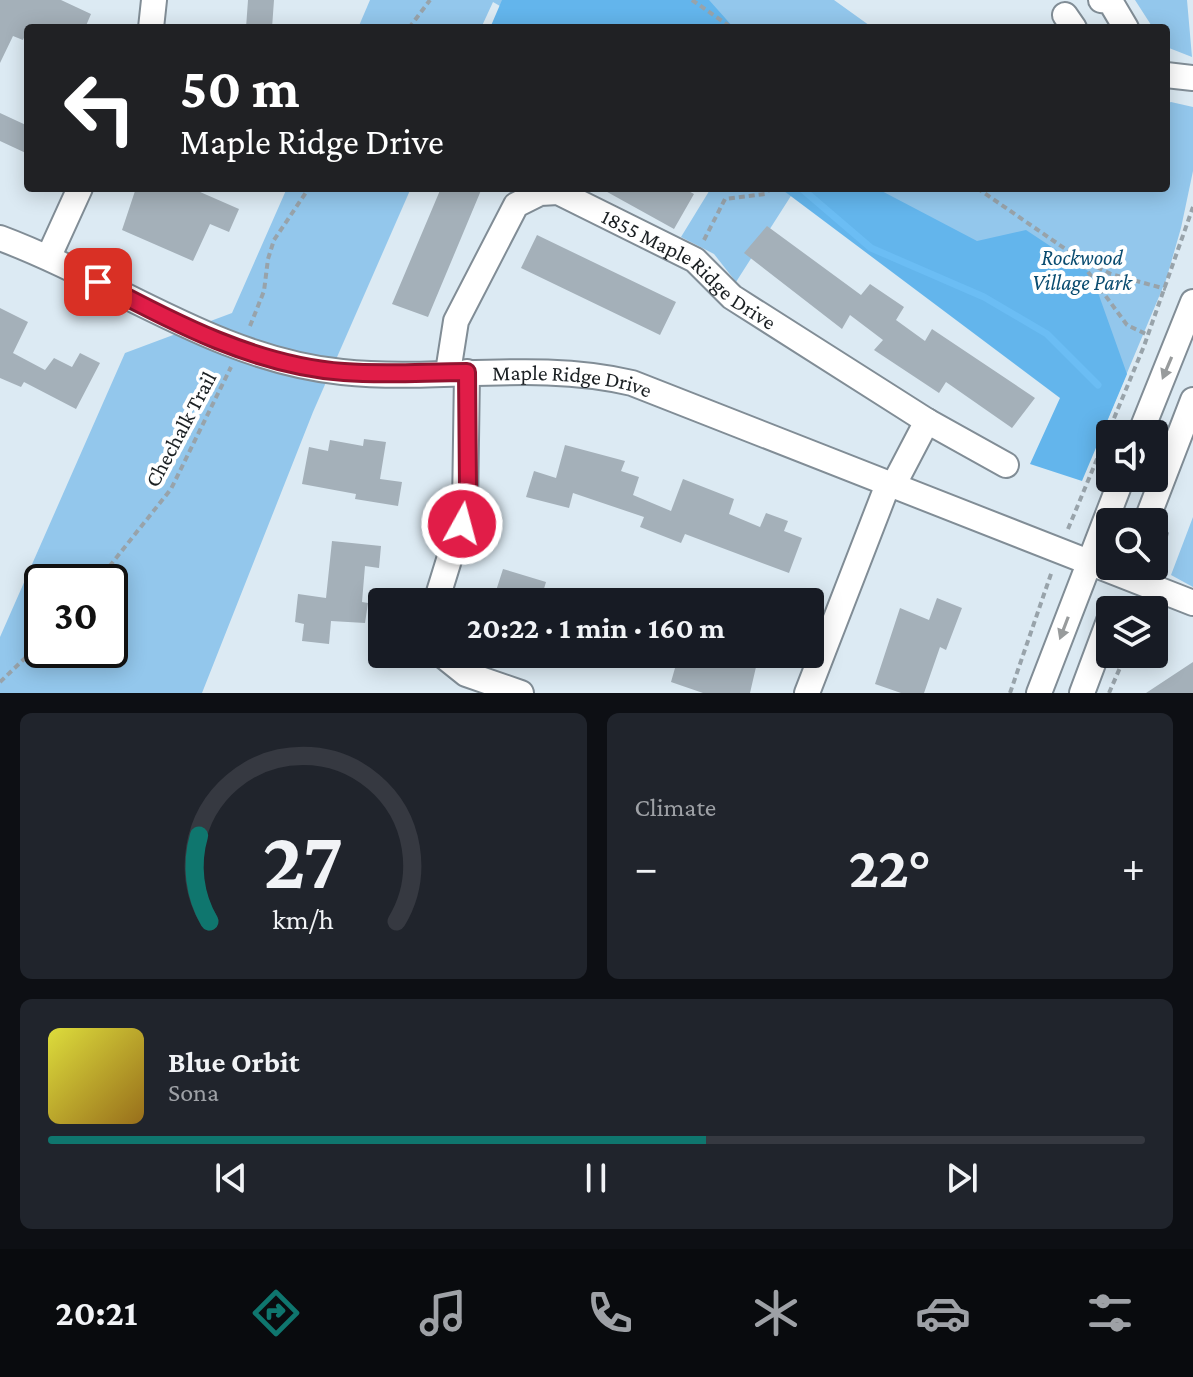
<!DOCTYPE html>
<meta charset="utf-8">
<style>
body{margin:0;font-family:"Crimson Pro",serif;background:#20242c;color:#f1f3f6;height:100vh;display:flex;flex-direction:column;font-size:30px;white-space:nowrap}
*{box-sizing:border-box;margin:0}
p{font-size:26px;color:#9ea1a6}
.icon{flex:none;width:44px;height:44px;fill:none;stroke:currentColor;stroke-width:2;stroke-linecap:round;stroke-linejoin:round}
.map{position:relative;height:693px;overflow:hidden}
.details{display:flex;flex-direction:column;gap:20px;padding:20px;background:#0d0f14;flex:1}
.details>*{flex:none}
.guide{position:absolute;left:24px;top:24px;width:1146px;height:168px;border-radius:8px;box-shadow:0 4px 20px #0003;background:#202124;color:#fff;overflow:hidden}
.controls{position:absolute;left:1096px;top:420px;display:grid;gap:16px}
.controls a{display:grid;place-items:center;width:72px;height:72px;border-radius:8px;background:#171b24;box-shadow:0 4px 20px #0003;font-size:40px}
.speed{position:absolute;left:24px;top:564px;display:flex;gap:16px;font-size:40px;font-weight:700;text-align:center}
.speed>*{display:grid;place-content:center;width:104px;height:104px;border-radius:50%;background:#171b24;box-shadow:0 4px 20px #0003;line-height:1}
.speed .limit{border:4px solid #111;border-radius:12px;background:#fff;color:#111}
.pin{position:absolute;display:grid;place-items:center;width:68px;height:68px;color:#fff;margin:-34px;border-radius:16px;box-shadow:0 4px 12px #0006}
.me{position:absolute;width:88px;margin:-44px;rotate:7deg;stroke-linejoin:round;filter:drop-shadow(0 0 6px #0008)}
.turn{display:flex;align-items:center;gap:28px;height:168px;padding:0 24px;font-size:36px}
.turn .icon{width:104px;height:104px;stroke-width:2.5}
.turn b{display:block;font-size:56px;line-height:68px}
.big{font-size:60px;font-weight:700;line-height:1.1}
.details .tile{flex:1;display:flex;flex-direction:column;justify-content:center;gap:12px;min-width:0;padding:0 28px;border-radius:12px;background:#20242c}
.details .dial{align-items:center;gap:0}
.dial svg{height:208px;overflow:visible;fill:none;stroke:#363941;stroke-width:7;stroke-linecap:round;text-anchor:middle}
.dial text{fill:#f1f3f6;stroke:none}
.song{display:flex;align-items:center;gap:24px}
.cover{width:96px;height:96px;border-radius:12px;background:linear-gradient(135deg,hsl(60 70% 55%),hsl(40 70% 35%))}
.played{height:8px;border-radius:4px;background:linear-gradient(90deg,#0f766e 60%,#363941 60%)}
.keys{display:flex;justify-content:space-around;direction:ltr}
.heat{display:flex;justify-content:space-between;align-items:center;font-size:44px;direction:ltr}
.details .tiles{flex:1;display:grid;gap:20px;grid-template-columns:1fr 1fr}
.tile:last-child{grid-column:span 2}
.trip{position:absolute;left:368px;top:588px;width:456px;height:80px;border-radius:8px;background:#171b24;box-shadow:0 4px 20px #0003;font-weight:700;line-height:80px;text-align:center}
.dock{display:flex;height:128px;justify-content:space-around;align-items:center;background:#090b0e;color:#9ea1a6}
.dock .icon{width:56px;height:56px}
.dock .current{color:#0f766e}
.dock b{font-size:36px;color:#f1f3f6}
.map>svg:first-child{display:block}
.green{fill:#93c7ec;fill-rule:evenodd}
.forest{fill:#63b5ec}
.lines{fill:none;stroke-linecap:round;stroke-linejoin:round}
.stream{stroke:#6bbdf4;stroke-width:7}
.building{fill:#a4b0b9}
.minor-casing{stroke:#818d96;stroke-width:28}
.path{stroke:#98a3aa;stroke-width:4;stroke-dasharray:6 4;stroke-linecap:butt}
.minor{stroke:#fff;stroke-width:24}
.oneway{fill:#989b9c}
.route-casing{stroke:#92132f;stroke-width:20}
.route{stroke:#e11d48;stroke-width:14}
.labels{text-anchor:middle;stroke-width:8;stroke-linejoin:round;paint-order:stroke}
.park-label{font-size:22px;font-style:italic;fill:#0a4c70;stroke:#fff}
.street-label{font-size:22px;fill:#1b2023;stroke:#fff}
</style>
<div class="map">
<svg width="1193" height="693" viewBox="0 0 1193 693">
<rect width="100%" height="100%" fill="#dceaf3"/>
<path class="green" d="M370 0H834L873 28H538L493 2 481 28H358Z
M1135 0H1187L1192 57 1169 48 1166 28H1153Z
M1171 102 1193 107V171L1181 228 1166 280 1106 423 1098 385 815 188H1166V104Z
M287 188H411L313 412 202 693H0V637L125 353 232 313ZM42 582H110V650H42Z
M711 188H796L736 282 714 254 681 237Z
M1193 517V587L1171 575Z"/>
<path class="forest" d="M502 0H709L734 28H490Z
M780 188H876L977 241 1026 230 1091 273 1127 374 1082 481 1030 464 1060 398Z"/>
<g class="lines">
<path class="stream" d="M801 188 871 248 984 297 1047 334 1098 385"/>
</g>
<path class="building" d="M0 0H61L91 14 85 28H28L23 40 13 36 0 63Z
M248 0H274L272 28H246Z
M0 113 28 126V154L0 141Z
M136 188H191L239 209 229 232 210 224 193 261 122 230Z
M441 188H482L428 317 392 304Z
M600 188H683L694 194 674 229Z
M767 226 861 295 870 284 904 307 896 320 925 341 932 329 1035 398 1012 428 946 382 939 393 874 350 883 340 850 315 842 329 744 253Z
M537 235 676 302 660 335 521 268Z
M0 308 28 322 13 353 45 370 54 358 72 367 80 353 100 363 76 409 24 382 21 387 0 378Z
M364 439 386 442 380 479 402 482 398 506 355 499 356 494 302 484 309 447 328 451 330 440 363 446Z
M565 445 625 461 621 471 639 477 633 495 671 511 683 479 734 499 729 514 760 527 766 513 788 521 784 531 802 538 789 573 685 534 681 543 640 527 644 517 573 493 569 508 526 497 534 471 556 478Z
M332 541 381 546 379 568 365 566 362 602 368 603 365 623 331 621 329 644 302 641 304 624 295 622 298 594 326 598Z
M503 569 546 582 540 602H513L495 594Z
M937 598 962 608 946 650 940 647 924 693H901L875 684 900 608 929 620Z
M679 654H759L750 693H703L671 682Z
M1193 662V693H1146Z"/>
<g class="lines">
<g class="minor-casing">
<g id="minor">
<path d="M1101 0 1110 1 1126 28"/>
<path d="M1065 15 1074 28"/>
<path d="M151 28 154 0"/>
<path d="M1166 75 1193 78"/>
<path id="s1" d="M0 238C115 281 216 359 342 372 438 382 536 360 632 383L1193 603"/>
<path d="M49 256 80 188"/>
<path id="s2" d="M448 372 456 321 516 205 540 193 558 192 695 260 732 297 927 421 1006 465"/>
<path d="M1140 434 1193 302"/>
<path d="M893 486 927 421"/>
<path d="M1146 522 1193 400"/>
<path d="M436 602 465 508 467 372"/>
<path d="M441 654 466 674 521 693"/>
<path d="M807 693 888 484"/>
<path d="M1039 693 1122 478"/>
<path d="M1082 693 1110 618"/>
</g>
</g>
<path class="path" d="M692 0 732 28
M409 28 430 0
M977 188 1077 257 1127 325 1148 335
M704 240 725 199 765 194 771 188
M1079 258 1111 274 1166 289
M250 326 264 291 268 259 274 240 309 188
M1068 529 1144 346 1193 207
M1159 567 1167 532
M97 582 171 489 231 367
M0 682 42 642
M1010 693 1052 571
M1109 693 1126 654"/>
<use href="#minor" class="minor"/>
</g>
<defs><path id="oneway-solid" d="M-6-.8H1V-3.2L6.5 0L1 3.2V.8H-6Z" transform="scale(2)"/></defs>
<g class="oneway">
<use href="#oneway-solid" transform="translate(1167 368) rotate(113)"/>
<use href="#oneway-solid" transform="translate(1064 628) rotate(111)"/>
</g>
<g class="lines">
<g class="route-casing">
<path id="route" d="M98 282C174 323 257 366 344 372 385 375 426 372 467 372L468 487 462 524"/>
</g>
<use href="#route" class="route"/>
</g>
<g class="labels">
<g class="park-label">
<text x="1082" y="265">Rockwood<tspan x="1082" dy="25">Village Park</tspan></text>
</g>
<g class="street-label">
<text dy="8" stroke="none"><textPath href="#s2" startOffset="380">1855 Maple Ridge Drive</textPath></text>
<text dy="8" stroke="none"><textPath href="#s1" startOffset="600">Maple Ridge Drive</textPath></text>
<text transform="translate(180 429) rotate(-62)" y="8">Chechalk Trail</text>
</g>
</g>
</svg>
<div class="controls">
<a><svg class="icon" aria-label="sound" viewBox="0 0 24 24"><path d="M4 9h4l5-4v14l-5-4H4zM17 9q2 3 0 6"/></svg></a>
<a><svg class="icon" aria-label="search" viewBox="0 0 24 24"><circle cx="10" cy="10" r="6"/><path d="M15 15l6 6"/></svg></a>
<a><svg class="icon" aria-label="layers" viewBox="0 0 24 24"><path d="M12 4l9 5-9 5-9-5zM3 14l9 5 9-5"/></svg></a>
</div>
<div class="speed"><div class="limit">30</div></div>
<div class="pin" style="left:98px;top:282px;background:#d93025"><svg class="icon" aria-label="arrive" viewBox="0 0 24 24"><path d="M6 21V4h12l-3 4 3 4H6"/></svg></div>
<svg class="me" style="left:462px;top:524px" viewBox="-20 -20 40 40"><circle r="17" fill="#e11d48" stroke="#fff" stroke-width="3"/><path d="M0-11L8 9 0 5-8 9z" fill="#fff"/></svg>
<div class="trip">20:22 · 1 min · 160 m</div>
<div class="guide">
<div class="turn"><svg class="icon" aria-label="left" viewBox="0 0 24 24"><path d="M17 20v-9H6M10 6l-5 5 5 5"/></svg><div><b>50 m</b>Maple Ridge Drive</div></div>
</div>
</div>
<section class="details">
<div class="tiles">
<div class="tile dial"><svg viewBox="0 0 100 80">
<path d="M14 69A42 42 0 1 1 86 69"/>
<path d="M14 69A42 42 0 0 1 10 36" stroke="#0f766e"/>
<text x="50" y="56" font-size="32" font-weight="700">27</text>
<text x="50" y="72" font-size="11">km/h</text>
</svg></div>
<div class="tile"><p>Climate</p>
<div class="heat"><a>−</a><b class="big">22°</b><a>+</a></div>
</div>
<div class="tile">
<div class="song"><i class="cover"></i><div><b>Blue Orbit</b><p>Sona</p></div></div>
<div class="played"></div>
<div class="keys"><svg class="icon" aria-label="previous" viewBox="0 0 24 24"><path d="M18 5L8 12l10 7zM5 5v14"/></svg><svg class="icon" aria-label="pause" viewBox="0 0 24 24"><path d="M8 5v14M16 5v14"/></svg><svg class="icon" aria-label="next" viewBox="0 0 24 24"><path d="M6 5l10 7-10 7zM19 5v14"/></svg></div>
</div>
</div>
</section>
<nav class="dock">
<b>20:21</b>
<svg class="icon current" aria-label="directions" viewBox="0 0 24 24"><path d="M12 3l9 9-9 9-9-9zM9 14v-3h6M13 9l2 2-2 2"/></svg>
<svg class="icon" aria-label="music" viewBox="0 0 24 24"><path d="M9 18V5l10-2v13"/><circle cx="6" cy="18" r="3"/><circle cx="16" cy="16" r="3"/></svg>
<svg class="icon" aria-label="phone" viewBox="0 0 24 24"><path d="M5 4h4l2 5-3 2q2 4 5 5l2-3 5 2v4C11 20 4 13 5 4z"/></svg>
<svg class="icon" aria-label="climate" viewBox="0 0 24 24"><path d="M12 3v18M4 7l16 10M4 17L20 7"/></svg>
<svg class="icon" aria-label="car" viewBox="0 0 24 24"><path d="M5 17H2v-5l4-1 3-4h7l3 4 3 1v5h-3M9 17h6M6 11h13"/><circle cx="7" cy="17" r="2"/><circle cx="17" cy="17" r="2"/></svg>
<svg class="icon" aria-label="filters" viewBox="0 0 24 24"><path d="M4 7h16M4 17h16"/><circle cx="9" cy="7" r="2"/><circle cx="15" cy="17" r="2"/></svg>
</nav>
